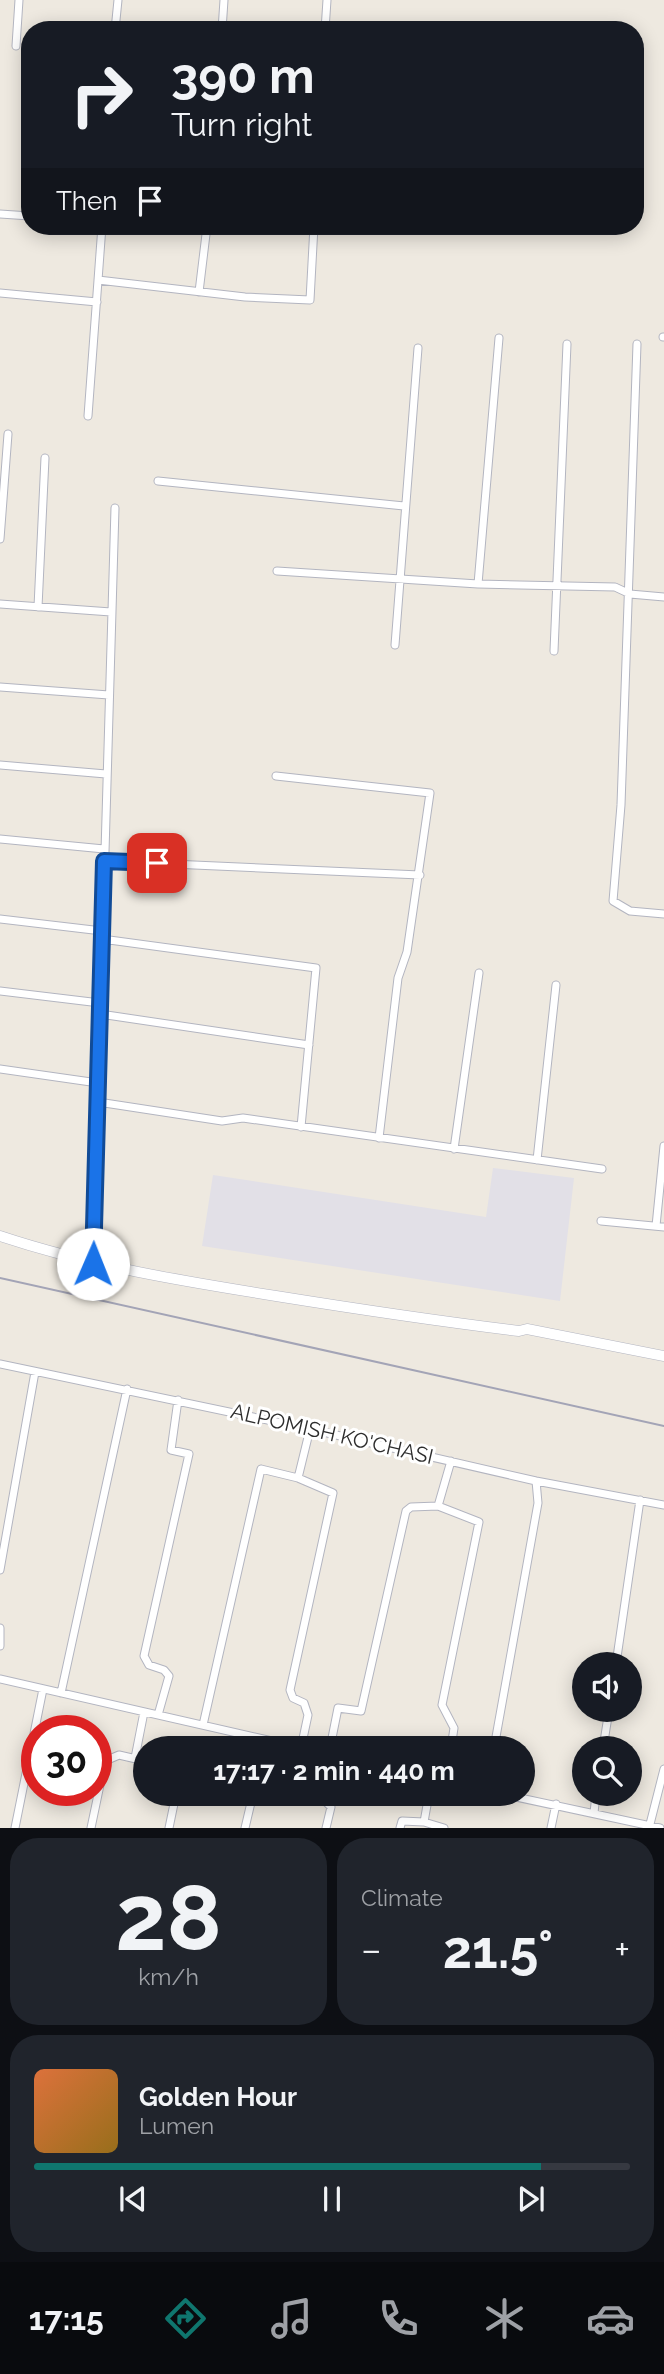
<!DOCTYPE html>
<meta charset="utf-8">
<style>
body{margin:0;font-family:Raleway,sans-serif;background:#20242c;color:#f1f3f6;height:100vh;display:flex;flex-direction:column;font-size:26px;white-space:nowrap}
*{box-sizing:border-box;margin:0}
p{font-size:23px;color:#9ea1a6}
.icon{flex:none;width:38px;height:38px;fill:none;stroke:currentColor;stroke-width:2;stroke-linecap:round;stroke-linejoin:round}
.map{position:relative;height:1828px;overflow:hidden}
.drawer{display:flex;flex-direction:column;gap:10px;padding:10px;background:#0d0f14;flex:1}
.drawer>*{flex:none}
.hud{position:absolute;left:21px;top:21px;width:623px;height:214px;border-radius:28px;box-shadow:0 4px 18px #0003;background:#171b24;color:#f1f3f6;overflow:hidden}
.buttons{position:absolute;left:572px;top:1652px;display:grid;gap:14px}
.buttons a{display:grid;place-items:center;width:70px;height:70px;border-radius:50%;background:#171b24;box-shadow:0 4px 18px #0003;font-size:35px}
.speed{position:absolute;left:21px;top:1715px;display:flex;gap:14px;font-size:35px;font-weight:700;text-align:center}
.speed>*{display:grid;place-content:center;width:91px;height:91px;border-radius:50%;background:#171b24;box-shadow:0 4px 18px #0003;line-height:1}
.speed .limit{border:10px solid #d22;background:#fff;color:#111}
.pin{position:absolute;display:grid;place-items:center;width:60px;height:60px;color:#fff;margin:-30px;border-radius:14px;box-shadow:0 4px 10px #0006}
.me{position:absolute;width:77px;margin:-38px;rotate:1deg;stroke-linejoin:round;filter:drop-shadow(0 0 5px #0008)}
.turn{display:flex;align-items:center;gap:24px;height:147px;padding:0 35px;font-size:32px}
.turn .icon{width:91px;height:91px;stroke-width:2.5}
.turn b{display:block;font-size:49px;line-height:60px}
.then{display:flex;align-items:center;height:66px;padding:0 35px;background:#0003;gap:14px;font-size:26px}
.big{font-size:52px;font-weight:700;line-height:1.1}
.drawer .widget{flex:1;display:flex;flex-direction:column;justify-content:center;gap:10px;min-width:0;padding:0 24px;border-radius:28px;background:#20242c}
.drawer .dial{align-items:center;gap:0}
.dial b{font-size:91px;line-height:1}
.song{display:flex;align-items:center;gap:21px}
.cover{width:84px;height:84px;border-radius:10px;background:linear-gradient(135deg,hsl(20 70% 55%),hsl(40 70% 35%))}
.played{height:7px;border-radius:4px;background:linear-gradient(90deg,#0f766e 85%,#363941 85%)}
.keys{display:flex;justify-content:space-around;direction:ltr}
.heat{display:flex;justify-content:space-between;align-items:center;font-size:38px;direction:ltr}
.drawer .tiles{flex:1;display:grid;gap:10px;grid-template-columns:1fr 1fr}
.widget:last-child{grid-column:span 2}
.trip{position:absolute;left:133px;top:1736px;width:402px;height:70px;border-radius:35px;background:#171b24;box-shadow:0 4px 18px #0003;font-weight:700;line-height:70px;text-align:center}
.tab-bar{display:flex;height:112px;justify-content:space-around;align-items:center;background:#090b0e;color:#9ea1a6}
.tab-bar .icon{width:49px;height:49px}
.tab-bar .current{color:#0f766e}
.tab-bar b{font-size:32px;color:#f1f3f6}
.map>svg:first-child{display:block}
.industrial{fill:#e2e0e7}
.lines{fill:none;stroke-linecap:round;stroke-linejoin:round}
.street-casing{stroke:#b3b5c0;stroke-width:9}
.secondary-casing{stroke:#b3b5c0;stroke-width:11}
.street{stroke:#fff;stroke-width:7}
.secondary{stroke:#fff;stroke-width:10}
.rail{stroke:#a3a4b6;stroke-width:2}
.route-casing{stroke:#114b97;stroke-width:18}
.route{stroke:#1a73e8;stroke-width:12}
.labels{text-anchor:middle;stroke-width:6;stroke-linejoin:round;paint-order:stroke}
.street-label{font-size:21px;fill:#2d2d2d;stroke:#fff}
</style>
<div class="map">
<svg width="664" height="1828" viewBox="0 0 664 1828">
<rect width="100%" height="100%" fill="#eee9e0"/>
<path class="industrial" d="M493 1168 574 1178 560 1301 202 1246 213 1175 486 1217Z"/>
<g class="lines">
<g class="street-casing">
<path id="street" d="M115 30 118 0
M222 30 224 0
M325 30 327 0
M16 46 19 0
M0 214 30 216
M98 280 245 297 310 300 314 226
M199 292 207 226
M0 293 97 302
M663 337H664
M637 344 621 805 613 901 630 911 664 914
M88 416 102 226
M158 481 404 506
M0 539 8 434
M277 571 478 584 615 587 630 594 664 597
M478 584 499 338
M0 604 111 612
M38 607 45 458
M395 645 418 348
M554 651 567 344
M0 687 109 695
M0 765 106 774
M276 776 430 793 407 952 398 978 379 1138
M0 839 104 849
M104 861 420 875
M0 919 102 931
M102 939 316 968 301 1127
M0 991 100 1003
M100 1014 309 1045
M0 1069 98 1083
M98 1102 222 1121 243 1118 602 1169
M454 1149 479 973
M537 1160 556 985
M601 1221 664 1227
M656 1226 664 1146
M93 1264 115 508
M0 1364 310 1429 536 1481 664 1505
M438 1506 451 1461
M0 1570 35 1372
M0 1628V1646
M616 1664 640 1500
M0 1679 303 1748
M61 1693 127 1389
M158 1715 169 1676 164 1670 149 1665 144 1656 189 1454 171 1450 178 1400
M203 1725 261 1469 298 1478
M301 1748 308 1715 304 1703 293 1698 290 1690 333 1493 298 1478 310 1429
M330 1748 338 1708 361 1711 406 1511 411 1507 438 1506 479 1522 442 1705 454 1728 451 1748
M494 1748 538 1503 536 1481
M603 1748 609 1710
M135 1758 144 1712
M302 1794 324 1800 331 1807 326 1828
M502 1794 660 1828
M594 1813 596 1794
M424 1822 429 1794
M15 1828 43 1689
M91 1828 105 1761 119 1755 145 1761
M169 1828 176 1794
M245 1828 253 1794
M400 1828 402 1821 424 1822 444 1828
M551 1828 556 1804
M649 1828 664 1769"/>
</g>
<g class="secondary-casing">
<path id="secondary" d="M0 1236C90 1266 182 1281 276 1296 357 1309 437 1321 519 1331L527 1329 664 1356"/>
</g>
<use href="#street" class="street"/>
<use href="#secondary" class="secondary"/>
<path class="rail" d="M0 1278 664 1426"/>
</g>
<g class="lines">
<g class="route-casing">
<path id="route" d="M93 1264 104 861 157 863"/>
</g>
<use href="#route" class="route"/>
</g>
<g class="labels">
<g class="street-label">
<text transform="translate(332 1434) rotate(13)" y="7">ALPOMISH KO'CHASI</text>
</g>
</g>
</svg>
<div class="buttons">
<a><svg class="icon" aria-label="sound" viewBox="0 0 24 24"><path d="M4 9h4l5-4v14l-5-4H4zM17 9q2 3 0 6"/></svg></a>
<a><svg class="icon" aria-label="search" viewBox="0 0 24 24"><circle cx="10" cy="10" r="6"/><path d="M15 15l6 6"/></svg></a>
</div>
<div class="speed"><div class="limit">30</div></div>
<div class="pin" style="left:157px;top:863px;background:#d93025"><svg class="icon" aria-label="arrive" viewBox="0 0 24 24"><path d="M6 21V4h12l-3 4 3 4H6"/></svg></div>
<svg class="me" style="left:93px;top:1264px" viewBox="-20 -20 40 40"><circle r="19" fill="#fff"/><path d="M0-13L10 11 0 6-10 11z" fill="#1a73e8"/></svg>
<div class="trip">17:17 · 2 min · 440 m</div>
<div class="hud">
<div class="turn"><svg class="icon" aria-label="right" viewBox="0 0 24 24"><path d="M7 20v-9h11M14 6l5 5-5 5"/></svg><div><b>390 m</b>Turn right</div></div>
<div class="then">Then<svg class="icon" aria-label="arrive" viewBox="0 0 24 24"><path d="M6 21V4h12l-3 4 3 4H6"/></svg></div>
</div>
</div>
<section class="drawer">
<div class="tiles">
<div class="widget dial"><b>28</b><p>km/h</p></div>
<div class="widget"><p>Climate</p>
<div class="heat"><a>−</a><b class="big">21.5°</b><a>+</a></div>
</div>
<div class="widget">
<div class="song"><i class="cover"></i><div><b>Golden Hour</b><p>Lumen</p></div></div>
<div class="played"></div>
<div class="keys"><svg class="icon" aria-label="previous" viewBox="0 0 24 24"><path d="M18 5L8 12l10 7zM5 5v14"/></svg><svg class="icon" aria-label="pause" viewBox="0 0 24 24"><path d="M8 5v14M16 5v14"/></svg><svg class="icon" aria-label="next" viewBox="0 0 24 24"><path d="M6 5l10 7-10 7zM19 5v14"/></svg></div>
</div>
</div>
</section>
<nav class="tab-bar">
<b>17:15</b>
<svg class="icon current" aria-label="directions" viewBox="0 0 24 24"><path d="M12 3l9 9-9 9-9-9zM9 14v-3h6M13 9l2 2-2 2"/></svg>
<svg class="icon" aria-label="music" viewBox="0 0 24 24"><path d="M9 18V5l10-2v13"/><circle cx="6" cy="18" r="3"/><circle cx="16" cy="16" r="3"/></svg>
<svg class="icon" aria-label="phone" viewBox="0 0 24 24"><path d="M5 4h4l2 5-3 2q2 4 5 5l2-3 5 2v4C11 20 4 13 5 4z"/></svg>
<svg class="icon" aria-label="climate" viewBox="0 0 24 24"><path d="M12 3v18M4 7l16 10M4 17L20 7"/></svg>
<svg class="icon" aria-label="car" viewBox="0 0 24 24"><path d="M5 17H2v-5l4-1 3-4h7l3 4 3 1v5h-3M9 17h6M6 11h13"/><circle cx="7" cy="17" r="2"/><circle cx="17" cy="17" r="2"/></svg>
</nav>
